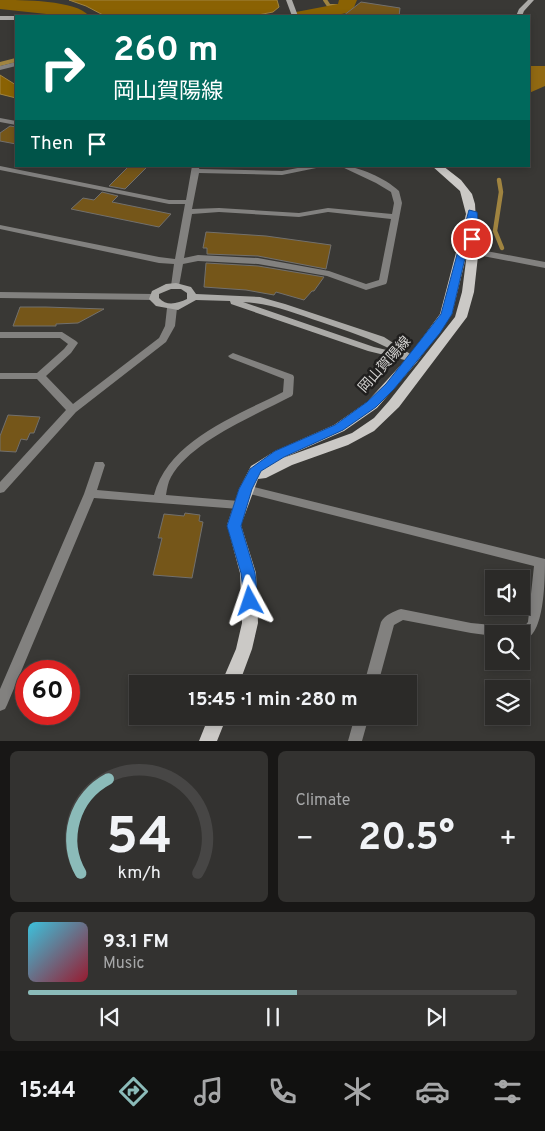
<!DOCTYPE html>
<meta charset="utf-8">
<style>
body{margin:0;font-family:Overpass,"Noto Sans JP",sans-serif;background:#333230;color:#f1f3f6;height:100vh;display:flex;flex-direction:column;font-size:19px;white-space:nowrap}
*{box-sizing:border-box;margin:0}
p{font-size:16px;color:#a6a7a8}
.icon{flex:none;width:28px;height:28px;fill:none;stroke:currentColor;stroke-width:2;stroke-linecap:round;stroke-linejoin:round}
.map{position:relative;height:741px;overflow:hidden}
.sheet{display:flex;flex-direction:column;gap:10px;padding:10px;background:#181716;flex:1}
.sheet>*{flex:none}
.top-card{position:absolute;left:15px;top:15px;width:515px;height:152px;border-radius:0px;box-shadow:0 2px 8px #0003,0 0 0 1px #474645;background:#00695c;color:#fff;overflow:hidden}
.buttons{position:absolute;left:485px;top:570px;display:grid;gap:10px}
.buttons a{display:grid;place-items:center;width:45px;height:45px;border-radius:0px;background:#2b2a28;box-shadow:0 2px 8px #0003,0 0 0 1px #474645;font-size:25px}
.speed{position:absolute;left:15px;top:660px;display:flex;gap:10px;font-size:25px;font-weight:700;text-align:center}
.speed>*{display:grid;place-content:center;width:65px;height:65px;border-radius:50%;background:#2b2a28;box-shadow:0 2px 8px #0003,0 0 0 1px #474645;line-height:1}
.speed .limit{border:8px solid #d22;background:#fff;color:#111}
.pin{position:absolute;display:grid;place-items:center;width:42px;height:42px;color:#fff;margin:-21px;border:2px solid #fff;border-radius:50%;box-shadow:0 1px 5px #0007}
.me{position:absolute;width:55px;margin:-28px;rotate:355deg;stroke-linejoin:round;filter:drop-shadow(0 0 4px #0008)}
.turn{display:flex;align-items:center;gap:18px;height:105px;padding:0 15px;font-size:22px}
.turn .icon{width:65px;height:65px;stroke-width:2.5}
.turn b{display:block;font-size:35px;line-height:42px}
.then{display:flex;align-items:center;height:48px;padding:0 15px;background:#0003;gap:10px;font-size:19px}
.big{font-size:38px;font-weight:700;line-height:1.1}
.sheet .widget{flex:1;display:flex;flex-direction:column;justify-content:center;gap:8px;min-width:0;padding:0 18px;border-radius:8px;background:#333230}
.sheet .dial{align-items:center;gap:0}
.dial svg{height:130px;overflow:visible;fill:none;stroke:#474645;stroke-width:7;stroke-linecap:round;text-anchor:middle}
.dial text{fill:#f1f3f6;stroke:none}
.song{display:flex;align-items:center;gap:15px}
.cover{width:60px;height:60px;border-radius:8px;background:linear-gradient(135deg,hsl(190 70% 55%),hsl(350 70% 35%))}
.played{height:5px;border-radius:2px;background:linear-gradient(90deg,#8bbbb9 55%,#474645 55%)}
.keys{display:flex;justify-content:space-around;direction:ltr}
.heat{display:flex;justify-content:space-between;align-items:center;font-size:28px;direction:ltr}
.sheet .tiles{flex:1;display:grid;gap:10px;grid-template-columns:1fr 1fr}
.widget:last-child{grid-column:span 2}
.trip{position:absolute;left:129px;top:675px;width:288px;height:50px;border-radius:0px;background:#2b2a28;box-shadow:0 2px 8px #0003,0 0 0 1px #474645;font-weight:700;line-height:50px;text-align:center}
.tab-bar{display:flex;height:80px;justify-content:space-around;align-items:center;background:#111110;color:#a6a7a8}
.tab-bar .icon{width:35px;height:35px}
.tab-bar .selected{color:#8bbbb9}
.tab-bar b{font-size:22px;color:#f1f3f6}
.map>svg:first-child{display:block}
.forest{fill:#916912}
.water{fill:#8a6203;stroke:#a08440}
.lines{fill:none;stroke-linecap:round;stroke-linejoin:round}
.stream-far1{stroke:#a08440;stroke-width:4}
.stream{stroke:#a08440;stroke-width:4.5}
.river{fill:#8a6203;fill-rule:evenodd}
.building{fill:#755619;stroke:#72706d}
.street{fill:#82817f;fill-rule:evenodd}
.secondary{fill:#abaaa7;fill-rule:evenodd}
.primary{fill:#cbc9c6;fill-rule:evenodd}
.route{fill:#1a73e8;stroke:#114b97}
.labels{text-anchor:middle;stroke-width:5;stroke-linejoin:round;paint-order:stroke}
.street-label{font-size:14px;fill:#d3d2d0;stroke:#201f1e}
</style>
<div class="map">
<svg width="545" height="741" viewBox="0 0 545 741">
<rect width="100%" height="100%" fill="#393835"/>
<path class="forest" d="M529 66H545V86L529 93Z"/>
<path class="water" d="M69 0H277L279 7 273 12 253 16H105L86 6Z
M38 2 73 9 88 16C67 16 54 8 32 8Z
M0 75 16 85V98L0 94Z"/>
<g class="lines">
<path class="stream-far1" d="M325 0 329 6H347
M0 64 16 60"/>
<path class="stream" d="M499 180 501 192 495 231 502 248"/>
<path class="river" d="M0 0C21 0 77 0 89 16H65L0 9Z
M339 0H357L352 12 331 16H294L296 12 338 4Z"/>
</g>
<path class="building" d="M361 2 400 8 399 16H343Z
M10 126 16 127V144L0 141V133Z
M129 166H148L125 189 109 186Z
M102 192 118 196 112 202 171 214 159 227 71 209 83 198 94 200Z
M206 232 266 236 331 245 326 269 258 256 207 254V248H203Z
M206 263 258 266 324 277 314 291H312L304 300 276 292 274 295 246 290 204 287Z
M20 307H46L104 309 78 323 56 324V326H13Z
M8 415 40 417 34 433H30L27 440 21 439 16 452 0 451V436Z
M185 513 200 515 199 521 203 522 192 578 153 575 162 538H158L164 514 184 516Z"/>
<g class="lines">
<path class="street" d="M16 62V66L0 70V66Z
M0 118 16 121V125L0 122Z
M0 166 169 200H186L192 166H200L199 169 282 171 308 166H326L282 175 199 173 192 209 219 208 299 213 328 208 392 214 394 203 391 192 376 183 340 166C359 166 385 178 399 191L402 203 387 282 386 284 366 290 327 276 258 264 198 261 183 264 179 286 178 288H172L171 286 174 264 159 263 0 229V225L159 257 175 259 185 204H169L0 170ZM219 212 299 217 328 212 391 219 379 280 366 284 329 271 258 258 198 255 184 258 192 214Z
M465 247 545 262V268L462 252V248Z
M0 292 154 294 159 297 154 300 0 298Z
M172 305 177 308 175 326 166 342 76 412 4 492 0 493V482L66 410 37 379H0V373H37L64 349 68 344 60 338H0V332H62L76 341 78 343 71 353 46 376 73 404 159 338 165 326 167 308Z
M233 353 293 375 294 377 293 394 292 396C256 415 191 441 171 477 168 482 167 489 166 495L239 501 243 502 245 505 243 508 239 509 94 498 7 705 5 709 0 711V689L84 494 95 462H103L105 465 97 490 154 495C168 440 238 415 283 392L284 379 230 358 228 356Z
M246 485 545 559C545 577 545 642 521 639V634H494V636L471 633 403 620 394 625 378 684H364L381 622C385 615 394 611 401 609L471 623 523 628 528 622 534 566 242 492 240 489 242 486Z
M355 716H369L362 741H348Z"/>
<path class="secondary" d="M286 0H292L298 16H292Z
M528 0H534L524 11 522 16H516L519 9Z
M0 16H16V20H0Z
M176 283 191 287 196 294 260 297 285 304 384 337 418 359 413 362 368 351 231 304 230 301 196 300 178 310 156 306 149 299 152 291 166 284ZM171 289H181L187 293V299C178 303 167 307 159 298V294ZM243 302C270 303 295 313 321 322 346 331 372 338 395 352L374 347Z"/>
<path class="primary" d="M432 166H443L461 180 472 194 475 204 478 256 474 292 467 317 399 407 374 431 348 445 292 465 266 478 258 479 241 525 256 573 258 623 252 649 239 684H221L236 649 242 623 240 573 227 525 239 489 251 466 275 451 334 425 367 402 409 356 440 314 466 214 460 191ZM467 253 462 292 455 317 389 401 374 418 352 433 283 458 344 431 377 408 417 362 452 314Z
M209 716H227L217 741H199Z"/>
</g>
<path class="route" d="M469 210 477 212 479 227 477 239 469 241 452 314 440 333 394 389 376 407 343 430 284 457 261 471 252 489 241 526 255 573 258 601 256 605H245L241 573 227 526 239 489 250 469 275 451 335 425 367 402 386 384 441 314Z"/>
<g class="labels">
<g class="street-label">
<text transform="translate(384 364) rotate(-48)" y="5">岡山賀陽線</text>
</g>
</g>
</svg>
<div class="buttons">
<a><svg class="icon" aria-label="sound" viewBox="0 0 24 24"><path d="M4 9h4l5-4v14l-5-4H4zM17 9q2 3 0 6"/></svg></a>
<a><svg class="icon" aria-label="search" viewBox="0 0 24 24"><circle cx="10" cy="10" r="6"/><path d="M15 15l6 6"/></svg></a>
<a><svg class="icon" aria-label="layers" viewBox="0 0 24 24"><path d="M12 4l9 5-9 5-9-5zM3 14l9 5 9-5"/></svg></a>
</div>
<div class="speed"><div class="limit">60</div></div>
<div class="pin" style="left:472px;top:239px;background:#d93025"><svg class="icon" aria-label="arrive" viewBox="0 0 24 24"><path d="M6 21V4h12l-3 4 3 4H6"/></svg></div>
<svg class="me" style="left:250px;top:601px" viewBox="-20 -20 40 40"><path d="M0-17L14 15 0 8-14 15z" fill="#1a73e8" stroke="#fff" stroke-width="4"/></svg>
<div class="trip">15:45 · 1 min · 280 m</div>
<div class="top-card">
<div class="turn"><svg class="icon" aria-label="right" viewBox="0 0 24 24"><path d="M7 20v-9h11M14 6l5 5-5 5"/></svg><div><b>260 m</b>岡山賀陽線</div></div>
<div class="then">Then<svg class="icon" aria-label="arrive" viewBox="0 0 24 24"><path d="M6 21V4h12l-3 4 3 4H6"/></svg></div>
</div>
</div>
<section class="sheet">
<div class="tiles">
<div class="widget dial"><svg viewBox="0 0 100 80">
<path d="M14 69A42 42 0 1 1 86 69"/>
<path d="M14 69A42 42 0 0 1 31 11" stroke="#8bbbb9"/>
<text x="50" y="56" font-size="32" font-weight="700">54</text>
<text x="50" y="72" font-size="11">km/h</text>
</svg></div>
<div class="widget"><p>Climate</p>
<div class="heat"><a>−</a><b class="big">20.5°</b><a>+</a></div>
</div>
<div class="widget">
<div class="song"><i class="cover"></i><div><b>93.1 FM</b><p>Music</p></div></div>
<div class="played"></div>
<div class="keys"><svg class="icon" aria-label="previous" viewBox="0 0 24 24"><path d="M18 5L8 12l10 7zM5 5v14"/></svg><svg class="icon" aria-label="pause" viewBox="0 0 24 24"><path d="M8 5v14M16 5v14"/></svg><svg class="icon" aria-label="next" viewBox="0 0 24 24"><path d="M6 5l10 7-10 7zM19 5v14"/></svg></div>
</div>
</div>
</section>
<nav class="tab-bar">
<b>15:44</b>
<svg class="icon selected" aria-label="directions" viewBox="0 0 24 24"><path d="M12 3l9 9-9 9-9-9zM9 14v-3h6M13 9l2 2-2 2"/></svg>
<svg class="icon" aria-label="music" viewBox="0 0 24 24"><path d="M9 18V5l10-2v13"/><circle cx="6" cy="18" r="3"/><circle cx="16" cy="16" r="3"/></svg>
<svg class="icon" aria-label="phone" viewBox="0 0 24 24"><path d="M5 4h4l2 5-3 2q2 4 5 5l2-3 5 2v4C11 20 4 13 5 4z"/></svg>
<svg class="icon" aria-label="climate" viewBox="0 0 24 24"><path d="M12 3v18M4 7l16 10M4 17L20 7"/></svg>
<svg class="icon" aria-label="car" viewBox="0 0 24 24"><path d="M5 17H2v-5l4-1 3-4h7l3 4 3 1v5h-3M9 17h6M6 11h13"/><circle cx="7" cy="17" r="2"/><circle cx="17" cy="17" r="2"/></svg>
<svg class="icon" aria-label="filters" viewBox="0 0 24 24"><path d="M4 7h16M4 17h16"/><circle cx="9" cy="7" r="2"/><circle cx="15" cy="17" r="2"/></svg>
</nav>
